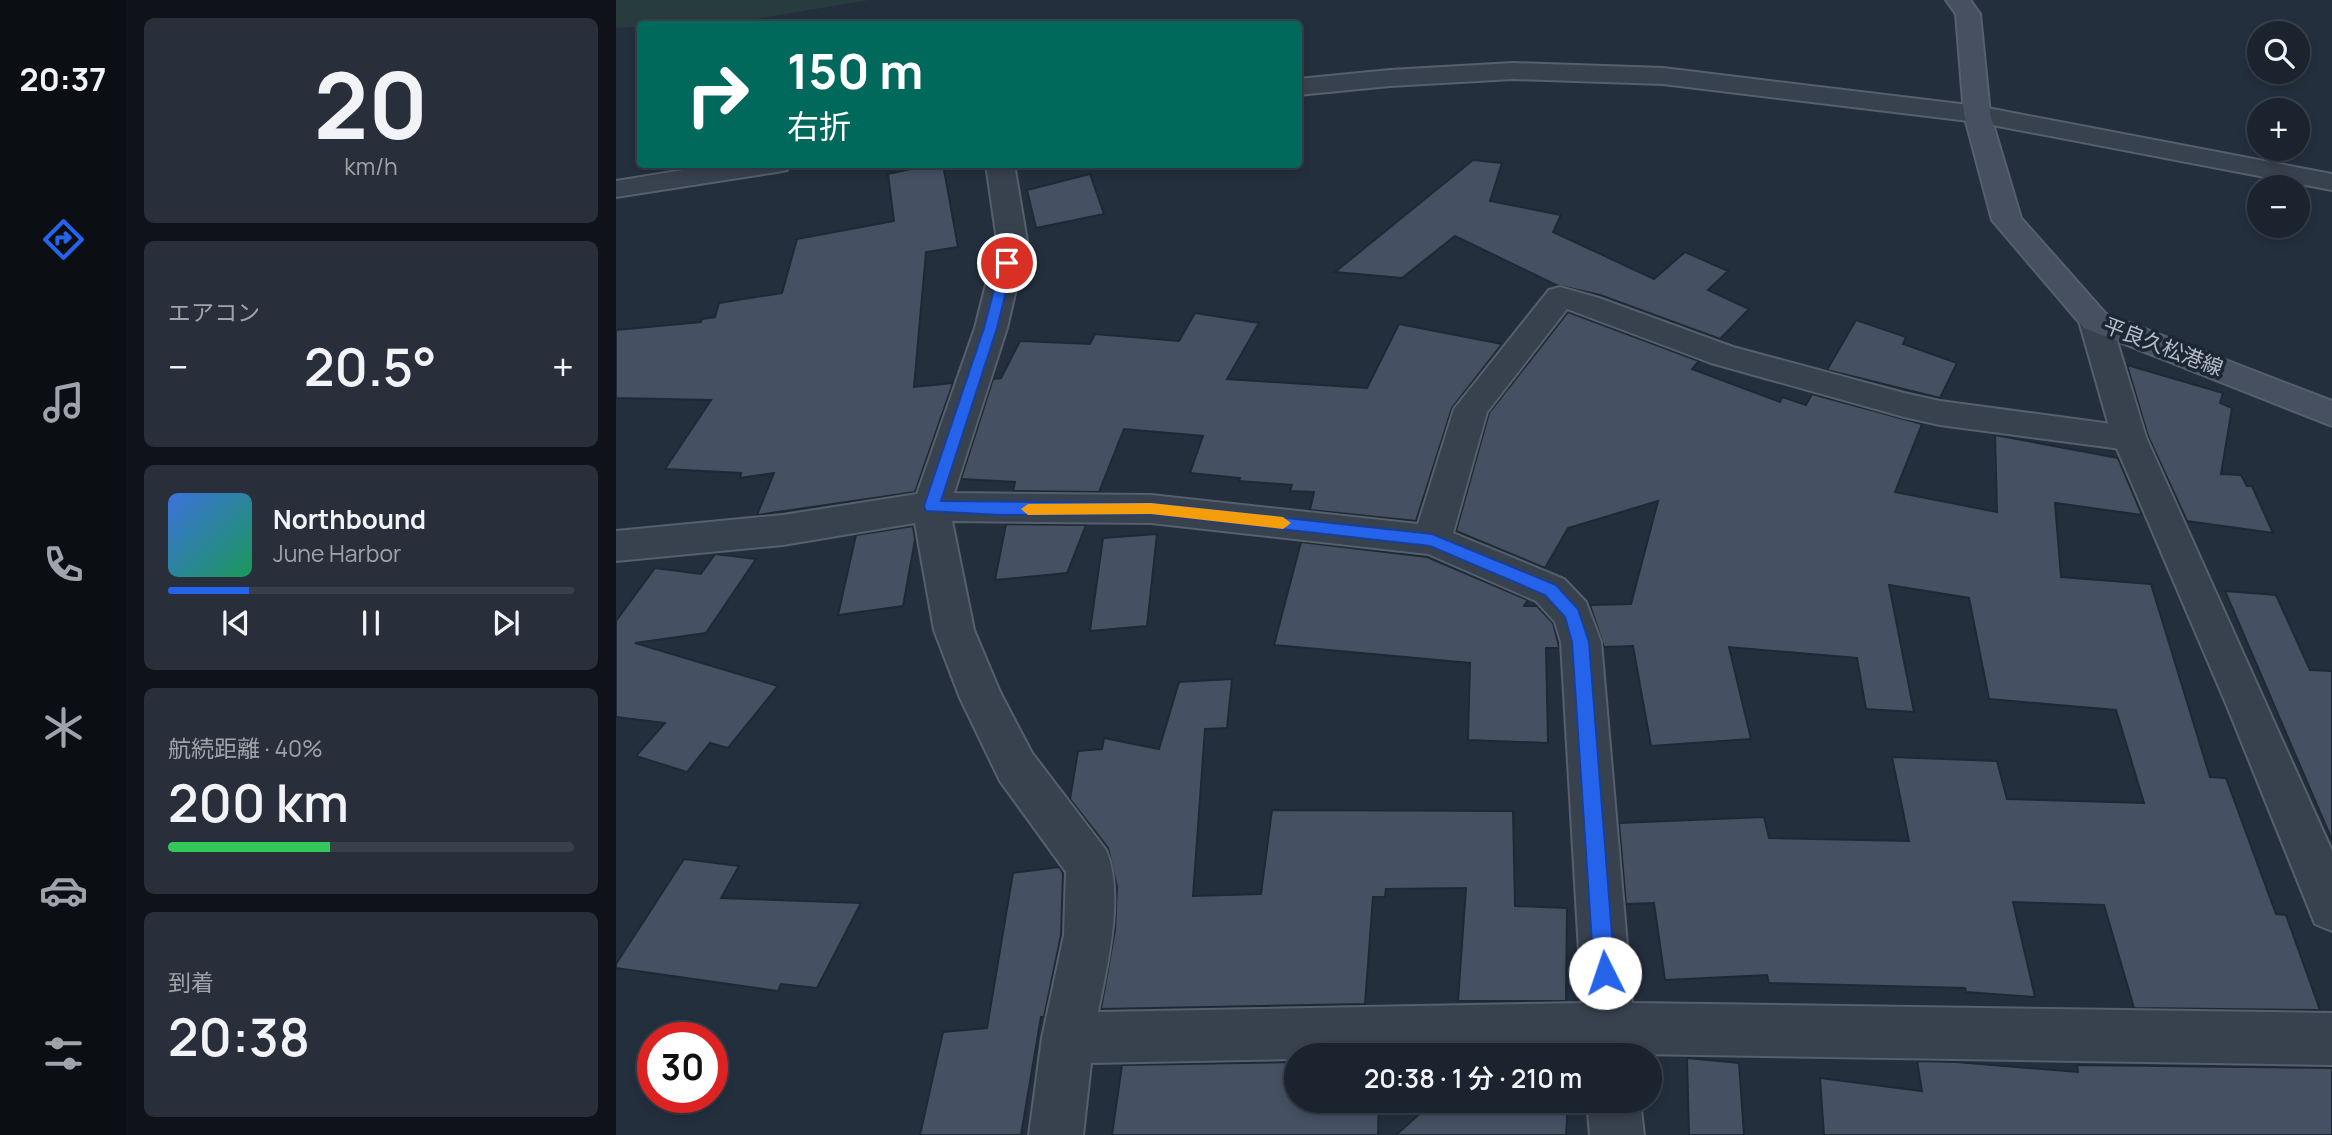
<!DOCTYPE html>
<html lang="ja">
<meta charset="utf-8">
<style>
body{margin:0;font-family:Manrope,"Noto Sans JP",sans-serif;background:#282f3a;color:#f1f3f6;height:100vh;display:flex;flex-direction:column;font-size:26px;white-space:nowrap}
*{box-sizing:border-box;margin:0}
p{font-size:23px;color:#a0a4aa}
.icon{flex:none;width:38px;height:38px;fill:none;stroke:currentColor;stroke-width:2;stroke-linecap:round;stroke-linejoin:round}
.map{position:relative;flex:1;overflow:hidden}
.drawer{display:flex;flex-direction:column;gap:18px;padding:18px;background:#0f1319;width:490px}
.drawer>*{flex:none}
.hud{position:absolute;left:21px;top:21px;width:665px;height:147px;border-radius:7px;box-shadow:0 4px 10px #0003,0 0 0 2px #39404a;background:#00695c;color:#fff;overflow:hidden}
.buttons{position:absolute;left:1631px;top:21px;display:grid;gap:14px}
.buttons a{display:grid;place-items:center;width:63px;height:63px;border-radius:50%;background:#1b232e;box-shadow:0 4px 10px #0003,0 0 0 2px #39404a;font-size:35px}
.speed{position:absolute;left:21px;top:1022px;display:flex;gap:14px;font-size:35px;font-weight:700;text-align:center}
.speed>*{display:grid;place-content:center;width:91px;height:91px;border-radius:50%;background:#1b232e;box-shadow:0 4px 10px #0003,0 0 0 2px #39404a;line-height:1}
.speed .limit{border:10px solid #d22;background:#fff;color:#111}
.pin{position:absolute;display:grid;place-items:center;width:60px;height:60px;color:#fff;margin:-30px;border:4px solid #fff;border-radius:50%;box-shadow:0 2px 7px #0007}
.me{position:absolute;width:77px;margin:-38px;rotate:356deg;stroke-linejoin:round;filter:drop-shadow(0 0 5px #0008)}
.turn{display:flex;align-items:center;gap:24px;height:147px;padding:0 35px;font-size:32px}
.turn .icon{width:91px;height:91px;stroke-width:2.5}
.turn b{display:block;font-size:49px;line-height:60px}
.big{font-size:52px;font-weight:600;line-height:1.1}
.drawer .widget{flex:1;display:flex;flex-direction:column;justify-content:center;gap:10px;min-width:0;padding:0 24px;border-radius:10px;background:#282f3a}
.drawer .dial{align-items:center;gap:0}
.dial b{font-size:91px;line-height:1}
.song{display:flex;align-items:center;gap:21px}
.cover{width:84px;height:84px;border-radius:10px;background:linear-gradient(135deg,hsl(220 70% 55%),hsl(150 70% 35%))}
.played{height:7px;border-radius:4px;background:linear-gradient(90deg,#2563eb 20%,#39404a 20%)}
.keys{display:flex;justify-content:space-around;direction:ltr}
.heat{display:flex;justify-content:space-between;align-items:center;font-size:38px;direction:ltr}
.charge{height:10px;border-radius:5px;background:linear-gradient(90deg,#34c759 40%,#39404a 0)}
.trip{position:absolute;left:668px;top:1043px;width:378px;height:70px;border-radius:35px;background:#1b232e;box-shadow:0 4px 10px #0003,0 0 0 2px #39404a;font-weight:600;line-height:70px;text-align:center}
main{display:flex;flex:1;min-height:0}
.dock{display:flex;flex-direction:column;width:126px;justify-content:space-around;align-items:center;background:#0b0e12;color:#a0a4aa}
.dock .icon{width:49px;height:49px}
.dock .active{color:#2563eb}
.dock b{font-size:32px;color:#f1f3f6}
.map>svg:first-child{display:block}
.green{fill:#263c3f}
.building{fill:#455162;stroke:#1f2835;stroke-width:2}
.lines{fill:none;stroke-linecap:round;stroke-linejoin:round}
.minor-casing{stroke:#565f6c;stroke-width:4}
.tertiary-casing{stroke:#565f6c;stroke-width:4}
.secondary-casing{stroke:#565f6c;stroke-width:4}
.minor{fill:#38414e;fill-rule:evenodd}
.tertiary{fill:#38414e;fill-rule:evenodd}
.secondary{fill:#465061;fill-rule:evenodd}
.route{fill:#2563eb;stroke:#184099;stroke-width:2}
.slow{fill:#f59e0b}
.labels{text-anchor:middle;stroke-width:7;stroke-linejoin:round;paint-order:stroke}
.far-street-label{font-size:21px;fill:#b4bcc9;stroke:#1d2633}
</style>
<main>
<nav class="dock">
<b>20:37</b>
<svg class="icon active" aria-label="directions" viewBox="0 0 24 24"><path d="M12 3l9 9-9 9-9-9zM9 14v-3h6M13 9l2 2-2 2"/></svg>
<svg class="icon" aria-label="music" viewBox="0 0 24 24"><path d="M9 18V5l10-2v13"/><circle cx="6" cy="18" r="3"/><circle cx="16" cy="16" r="3"/></svg>
<svg class="icon" aria-label="phone" viewBox="0 0 24 24"><path d="M5 4h4l2 5-3 2q2 4 5 5l2-3 5 2v4C11 20 4 13 5 4z"/></svg>
<svg class="icon" aria-label="climate" viewBox="0 0 24 24"><path d="M12 3v18M4 7l16 10M4 17L20 7"/></svg>
<svg class="icon" aria-label="car" viewBox="0 0 24 24"><path d="M5 17H2v-5l4-1 3-4h7l3 4 3 1v5h-3M9 17h6M6 11h13"/><circle cx="7" cy="17" r="2"/><circle cx="17" cy="17" r="2"/></svg>
<svg class="icon" aria-label="filters" viewBox="0 0 24 24"><path d="M4 7h16M4 17h16"/><circle cx="9" cy="7" r="2"/><circle cx="15" cy="17" r="2"/></svg>
</nav>
<section class="drawer">
<div class="widget dial"><b>20</b><p>km/h</p></div>
<div class="widget"><p>エアコン</p>
<div class="heat"><a>−</a><b class="big">20.5°</b><a>+</a></div>
</div>
<div class="widget">
<div class="song"><i class="cover"></i><div><b>Northbound</b><p>June Harbor</p></div></div>
<div class="played"></div>
<div class="keys"><svg class="icon" aria-label="previous" viewBox="0 0 24 24"><path d="M18 5L8 12l10 7zM5 5v14"/></svg><svg class="icon" aria-label="pause" viewBox="0 0 24 24"><path d="M8 5v14M16 5v14"/></svg><svg class="icon" aria-label="next" viewBox="0 0 24 24"><path d="M6 5l10 7-10 7zM19 5v14"/></svg></div>
</div>
<div class="widget"><p>航続距離 · 40%</p><b class="big">200 km</b><div class="charge"></div></div>
<div class="widget"><p>到着</p><b class="big">20:38</b></div>
</section>
<div class="map">
<svg width="1716" height="1135" viewBox="0 0 1716 1135">
<rect width="100%" height="100%" fill="#242f3e"/>
<path class="green" d="M0 0H253L128 21 0 28Z"/>
<path class="building" d="M857 160 886 163 874 201 945 215 937 232 1038 279 1069 252 1112 271 1092 290 1133 309 1104 339 984 295 940 285 839 236 786 278 719 272Z
M317 164H327L342 247 310 252 298 387 337 383 299 492 141 515 158 473 124 478 125 473 49 469 95 400 0 398V330L85 322 86 319 99 317 103 303 166 293 181 239 278 221 272 174Z
M474 174 488 214 420 228 411 190Z
M952 312 1083 361 1076 369 1164 402 1166 397 1190 405 1196 394 1306 424 1279 492 1381 512 1379 435 1502 458 1526 515 1439 503 1445 577 1535 584 1594 777 1610 778 1660 914 1670 915 1704 1010 1518 1008 1488 905 1397 902 1419 997 1350 992 1349 988 1153 983 1151 975 1049 980 1038 903 1010 904 1003 823 1148 817 1153 838 1293 841 1276 757 1381 761 1391 799 1528 803 1500 710 1373 699 1353 598 1273 585 1298 712 1250 709 1241 658 1113 647 1135 739 1035 746 1017 646 988 647 974 605 1015 604 1042 501 952 528 929 568 840 531 873 413Z
M579 313 643 323 611 379 751 388 783 324 886 344 836 408 800 521 694 510 698 492 674 491 676 485 623 481 624 478 574 473 587 436 508 429 483 492 397 491 399 482 345 479 377 379 385 378 404 341 474 344 479 334 563 341Z
M1240 320 1290 337 1287 344 1341 363 1324 398 1211 370Z
M1511 365 1607 393 1604 403 1616 408 1605 474 1625 475 1631 486H1636L1657 533 1571 521 1532 436Z
M390 524 470 525 451 573 379 580Z
M297 526 299 540 287 606 222 615 240 535Z
M541 534 531 626 474 631 487 538Z
M685 542 811 557 912 600 908 606H921L937 623 942 642 943 648H930L932 743 852 740 854 663 658 645Z
M99 554 140 559 90 633 19 643 162 686 112 748 94 743 71 772 20 756 49 723 0 717V621L39 568 85 574Z
M1609 591 1660 595 1694 670 1716 671V840Z
M616 679 611 728 589 729 577 896 645 894 656 810 897 811 899 906 951 908 950 1001H842L850 888 770 889 769 897H757L749 1004 485 1009 499 930 501 887 492 848 454 799 462 751 486 749 488 738 543 749 563 682Z
M68 859 123 866 105 898 245 903 201 988 165 984 162 991 0 968V964Z
M443 867 447 873 445 935 428 1017H425L405 1135H304L327 1032 371 1028 397 873Z
M1071 1058 1123 1063 1128 1135H1073Z
M1301 1061 1340 1062 1462 1072 1461 1065 1716 1068V1135H1208L1204 1078 1306 1091Z
M681 1062V1101H763L762 1135H496L506 1065Z
M818 1101H952L950 1135H780Z"/>
<g class="lines">
<g class="minor-casing">
<path id="minor" d="M370 164H398L411 241 391 328 338 493 535 495 802 524 838 409 933 290 944 287 983 298 1117 347 1288 393 1324 401 1525 428 1530 437 1525 446 1513 450 1324 425 1288 417 1095 363 951 309 871 412 837 533 948 579 970 602 985 642 1016 1003 1716 1013V1065L1021 1054 681 1055V1059L475 1063 467 1135H413L426 1038 448 935 450 872 384 781 344 698 318 630 299 523 167 545 0 561V531L167 515 301 494 359 328 381 241ZM336 521 535 523 812 554 920 601 939 622 945 642 966 1003 482 1012C491 966 509 893 490 850L416 753 384 692 358 630Z
M971 1101H1024L1028 1135H974Z"/>
</g>
<g class="tertiary-casing">
<path id="tertiary" d="M897 63 1047 68 1361 106 1716 174V190L1361 122 1047 84 897 79 774 86 682 95V79L774 70Z
M104 164H174L171 170 161 172 0 197V181Z
M1479 311 1490 314 1495 321 1530 437 1716 851V931L1699 924 1611 706 1496 437 1463 321 1468 314Z"/>
</g>
<g class="secondary-casing">
<path id="secondary" d="M1330 0H1354L1364 14 1374 114 1405 218 1490 314 1716 401V426L1468 328 1376 220 1348 114 1340 14Z"/>
</g>
<use href="#minor" class="minor"/>
<use href="#tertiary" class="tertiary"/>
<use href="#secondary" class="secondary"/>
</g>
<path class="route" d="M391 259 397 263 381 328 325 501 535 503 816 534 940 585 962 609 973 642 999 973 996 980 989 983 981 980 978 973 956 642 949 617 929 595 814 546 535 514 386 515 310 511 308 506 368 328 385 263Z"/>
<path class="slow" d="M535 503 667 517 675 523 667 529 535 514 412 515 405 509 412 504Z"/>
<g class="labels">
<g class="far-street-label">
<text transform="translate(1547 347) rotate(21)" y="7">平良久松港線</text>
</g>
</g>
</svg>
<div class="buttons">
<a><svg class="icon" aria-label="search" viewBox="0 0 24 24"><circle cx="10" cy="10" r="6"/><path d="M15 15l6 6"/></svg></a>
<a>+</a>
<a>−</a>
</div>
<div class="speed"><div class="limit">30</div></div>
<div class="pin" style="left:391px;top:263px;background:#d93025"><svg class="icon" aria-label="arrive" viewBox="0 0 24 24"><path d="M6 21V4h12l-3 4 3 4H6"/></svg></div>
<svg class="me" style="left:989px;top:973px" viewBox="-20 -20 40 40"><circle r="19" fill="#fff"/><path d="M0-13L10 11 0 6-10 11z" fill="#2563eb"/></svg>
<div class="trip">20:38 · 1 分 · 210 m</div>
<div class="hud">
<div class="turn"><svg class="icon" aria-label="right" viewBox="0 0 24 24"><path d="M7 20v-9h11M14 6l5 5-5 5"/></svg><div><b>150 m</b>右折</div></div>
</div>
</div>
</main>
